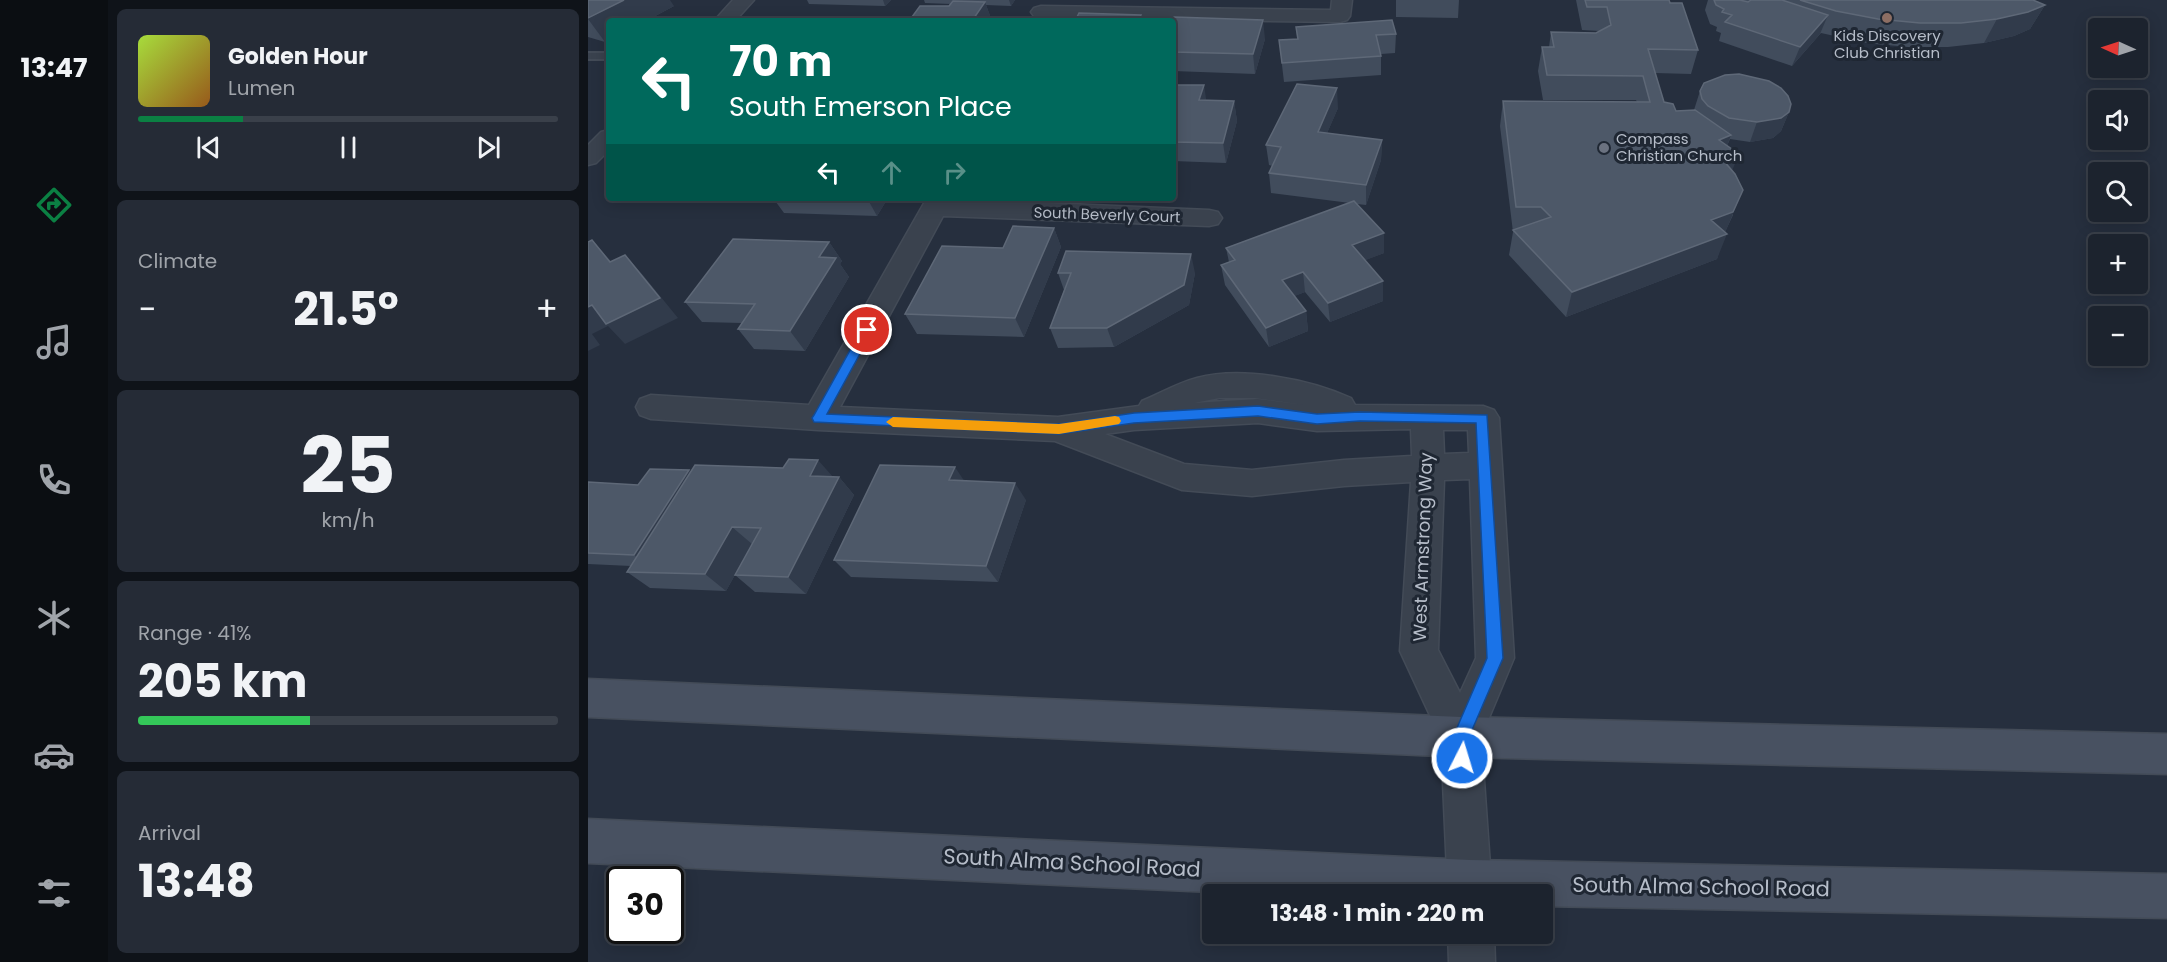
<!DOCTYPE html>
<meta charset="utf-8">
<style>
body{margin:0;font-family:Poppins,sans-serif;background:#252b36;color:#f1f3f6;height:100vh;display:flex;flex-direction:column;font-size:22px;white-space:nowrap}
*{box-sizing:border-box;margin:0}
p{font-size:20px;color:#a0a4aa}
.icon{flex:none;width:33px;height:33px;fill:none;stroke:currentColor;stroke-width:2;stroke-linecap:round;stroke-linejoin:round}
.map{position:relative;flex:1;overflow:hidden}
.drawer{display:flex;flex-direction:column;gap:9px;padding:9px;background:#0f1319;width:480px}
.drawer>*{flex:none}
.banner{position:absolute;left:18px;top:18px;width:570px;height:183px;border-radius:6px;box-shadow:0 3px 15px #0003,0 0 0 2px #3a404a;background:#00695c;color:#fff;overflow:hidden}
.needle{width:39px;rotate:273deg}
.tools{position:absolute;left:1500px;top:18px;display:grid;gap:12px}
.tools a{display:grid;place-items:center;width:60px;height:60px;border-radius:6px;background:#1c232e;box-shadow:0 3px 15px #0003,0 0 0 2px #3a404a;font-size:30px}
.speed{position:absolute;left:18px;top:866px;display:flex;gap:12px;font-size:30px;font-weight:700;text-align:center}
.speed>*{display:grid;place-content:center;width:78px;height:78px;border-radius:50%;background:#1c232e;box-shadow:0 3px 15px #0003,0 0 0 2px #3a404a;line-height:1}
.speed .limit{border:3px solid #111;border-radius:9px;background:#fff;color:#111}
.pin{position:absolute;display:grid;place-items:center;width:51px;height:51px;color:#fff;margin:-26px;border:3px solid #fff;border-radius:50%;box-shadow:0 2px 6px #0007}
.me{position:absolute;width:66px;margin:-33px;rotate:5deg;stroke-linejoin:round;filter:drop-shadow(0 0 4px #0008)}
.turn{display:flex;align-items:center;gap:21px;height:126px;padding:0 24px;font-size:27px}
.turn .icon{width:78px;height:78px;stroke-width:2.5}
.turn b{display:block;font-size:42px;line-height:51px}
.lanes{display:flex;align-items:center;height:57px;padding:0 24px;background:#0003;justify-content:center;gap:30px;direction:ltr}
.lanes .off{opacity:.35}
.big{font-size:45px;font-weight:700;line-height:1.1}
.drawer .widget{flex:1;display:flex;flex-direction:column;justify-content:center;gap:9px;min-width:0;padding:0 21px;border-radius:9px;background:#252b36}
.drawer .dial{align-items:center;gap:0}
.dial b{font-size:78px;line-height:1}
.song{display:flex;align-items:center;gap:18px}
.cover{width:72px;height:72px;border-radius:9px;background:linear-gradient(135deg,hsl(80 70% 55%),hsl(30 70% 35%))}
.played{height:6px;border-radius:3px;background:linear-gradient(90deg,#0b8043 25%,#3a404a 25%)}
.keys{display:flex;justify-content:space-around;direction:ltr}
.heat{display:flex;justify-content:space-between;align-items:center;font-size:33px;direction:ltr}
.charge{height:9px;border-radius:4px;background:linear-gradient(90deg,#34c759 41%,#3a404a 0)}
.trip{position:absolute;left:614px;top:884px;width:351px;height:60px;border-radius:6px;background:#1c232e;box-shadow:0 3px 15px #0003,0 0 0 2px #3a404a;font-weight:700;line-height:60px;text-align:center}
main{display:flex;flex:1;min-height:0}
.tab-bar{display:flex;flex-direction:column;width:108px;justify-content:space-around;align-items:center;background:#0b0e12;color:#a0a4aa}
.tab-bar .icon{width:42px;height:42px}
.tab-bar .selected{color:#0b8043}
.tab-bar b{font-size:27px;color:#f1f3f6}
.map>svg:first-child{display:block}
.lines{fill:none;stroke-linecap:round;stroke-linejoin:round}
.service-casing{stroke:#434b57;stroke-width:4}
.minor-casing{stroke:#434b57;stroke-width:3}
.secondary-casing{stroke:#434b57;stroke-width:3}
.service{fill:#3a424e;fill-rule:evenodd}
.minor{fill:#3a424e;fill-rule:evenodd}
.secondary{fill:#485161;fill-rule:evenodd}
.wall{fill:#414c5c}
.shaded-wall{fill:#313b4b}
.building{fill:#4d5868;stroke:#5e6877;stroke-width:1.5}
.route{fill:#1a73e8;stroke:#114b97;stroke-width:1.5}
.slow{fill:#f59e0b}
.education-dot{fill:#8d6e63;stroke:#1f2733;stroke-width:2}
.worship-dot{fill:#6b7280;stroke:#1f2733;stroke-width:2}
.labels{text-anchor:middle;stroke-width:6;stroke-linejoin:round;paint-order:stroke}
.far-poi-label{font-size:15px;fill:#b6bdc9;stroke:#1f2733}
.far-street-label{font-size:15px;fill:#b6bdc9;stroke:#1f2733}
.street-label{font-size:18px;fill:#b6bdc9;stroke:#1f2733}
.near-street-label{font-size:21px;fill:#b6bdc9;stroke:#1f2733}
</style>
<main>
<nav class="tab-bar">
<b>13:47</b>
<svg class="icon selected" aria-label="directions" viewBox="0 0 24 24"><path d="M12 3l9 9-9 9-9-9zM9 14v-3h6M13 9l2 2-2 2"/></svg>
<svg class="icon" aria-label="music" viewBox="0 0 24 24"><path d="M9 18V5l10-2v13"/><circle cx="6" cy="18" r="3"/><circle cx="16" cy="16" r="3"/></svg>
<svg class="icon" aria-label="phone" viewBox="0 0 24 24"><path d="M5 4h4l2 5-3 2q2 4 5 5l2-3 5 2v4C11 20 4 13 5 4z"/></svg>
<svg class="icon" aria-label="climate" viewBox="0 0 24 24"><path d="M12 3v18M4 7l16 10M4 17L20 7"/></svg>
<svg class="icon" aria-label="car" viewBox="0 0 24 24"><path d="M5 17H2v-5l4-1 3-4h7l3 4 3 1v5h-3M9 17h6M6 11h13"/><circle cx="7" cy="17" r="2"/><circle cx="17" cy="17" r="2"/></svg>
<svg class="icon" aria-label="filters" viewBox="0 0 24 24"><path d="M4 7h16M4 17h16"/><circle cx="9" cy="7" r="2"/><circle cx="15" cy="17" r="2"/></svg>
</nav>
<section class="drawer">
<div class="widget">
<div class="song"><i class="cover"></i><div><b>Golden Hour</b><p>Lumen</p></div></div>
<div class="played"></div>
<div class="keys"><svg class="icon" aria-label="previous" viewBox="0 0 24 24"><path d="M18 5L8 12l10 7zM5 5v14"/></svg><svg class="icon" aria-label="pause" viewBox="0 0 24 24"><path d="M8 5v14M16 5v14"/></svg><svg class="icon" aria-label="next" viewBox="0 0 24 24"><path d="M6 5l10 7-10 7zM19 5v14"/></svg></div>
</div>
<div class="widget"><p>Climate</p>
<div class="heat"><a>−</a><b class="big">21.5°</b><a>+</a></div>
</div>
<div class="widget dial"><b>25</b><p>km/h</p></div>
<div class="widget"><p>Range · 41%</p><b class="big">205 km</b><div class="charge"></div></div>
<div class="widget"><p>Arrival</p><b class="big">13:48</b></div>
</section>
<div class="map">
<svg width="1579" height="962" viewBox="0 0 1579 962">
<rect width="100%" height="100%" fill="#262f3e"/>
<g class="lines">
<g class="service-casing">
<path id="service" d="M0 53H21V59H0Z"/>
</g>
<g class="minor-casing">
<path id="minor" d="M145 0H166L147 21H126Z
M744 0H764L762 16 759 20 752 22 453 18 446 16 443 12 446 8 453 6 743 10Z
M21 130V150L8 163 0 165V145L13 132Z
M339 198 621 210 630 212 634 218 630 224 621 226 355 216 252 407 470 417 551 406 554 401C573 393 590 383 609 378 654 366 721 379 763 398L767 405 895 406 906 410 911 418 926 658 893 737 904 894H860L853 739 812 651 823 482 756 486 664 496 594 490 467 441 230 430 63 419 52 415 48 407 52 399 63 395 221 405ZM631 398H667L717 405 670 399 606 403ZM670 423 729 431 823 429 824 456 756 460 664 470 596 464 517 434 546 430ZM855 430H880L881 453 856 454ZM882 479 888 658 872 693 850 650 856 480Z
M860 933H906L907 962H861Z"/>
</g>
<g class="secondary-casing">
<path id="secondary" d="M0 679 873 717 1579 734V774L873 757 0 717Z
M0 819 882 860 1579 874V918L954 906V894H667L0 863Z"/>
</g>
<use href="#service" class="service"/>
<use href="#minor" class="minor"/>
<use href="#secondary" class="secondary"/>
</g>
<path class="wall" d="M0 0 86 6 58 21H21V40L17 42 0 37Z
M219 0H303L297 6 221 4Z
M336 0H427L423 6 398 5 404 21 324 17 361 6 363 4 337 3Z
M808 0H871L870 18 808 17Z
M988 0H1081L1110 50 1103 74 1067 73 1076 102 1088 111 1106 110 1112 91 1201 112 1193 131 1185 138 1162 142 1142 139 1139 146 1144 170 1145 215 1137 232 1129 259 978 317 921 255 925 232 912 126 915 101 1049 102 1048 100H955L950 71 954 47H961L963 32 1008 33 1012 31 994 30Z
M1120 0H1445L1457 5 1442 29 1426 36 1396 43 1360 47H1320L1278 43 1233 33 1204 66 1131 41 1133 33 1128 31 1129 27 1122 24 1117 10Z
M585 21 677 39 667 74 585 71Z
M708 27 808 34 807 53 793 54V75L696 82 691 40 709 39Z
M585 85 618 101H646L649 121 638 163 585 161Z
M750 108 739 133 794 140 793 160 778 205 769 204 796 253 777 260 795 281V301L742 322 717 292 706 296 718 311 720 331 681 347 637 285 633 265 641 262 638 248 762 203 683 193 681 173 685 166 681 165 678 145Z
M185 198H300L289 216 196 213Z
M466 228 473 247 436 337 329 334 317 314 415 248Z
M241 242 254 261 252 264 261 277 217 351 166 349 150 329 154 323 114 322 97 302Z
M470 273H607L601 305 526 347 470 348 462 328 476 290Z
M101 470 103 472 251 477 266 495 218 594 167 592 147 575 164 544 138 591 62 588 39 572 43 566 0 564V482L50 485Z
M438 500 410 582 263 577 246 560Z"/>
<path class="shaded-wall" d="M36 0H82L86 6 58 21H21V40L17 42 0 19V18Z
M295 0H303L297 6Z
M421 0H427L423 6Z
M397 2 404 21H384Z
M1457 5 1442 29 1426 36 1396 43 1409 19Z
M1240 15 1232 34 1204 66 1212 47Z
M675 20 677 39 667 74 665 54Z
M616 85 619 105 611 100Z
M749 88 750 108 731 152 730 132Z
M646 101 649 121 638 163 635 143Z
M1201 112 1193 131 1185 138 1162 142 1169 122Z
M1143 135 1134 160 1131 140Z
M794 140 793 160 778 205V185Z
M1151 154 1141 178 1135 160Z
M1155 190 1136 235 1139 234 1129 259 978 317 984 292 1123 220Z
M279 198H300L289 216Z
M466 228 473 247 436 337 427 318Z
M796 233V253L765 265 764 245Z
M4 240 22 260 40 282 22 262Z
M241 242 254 261 252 264 261 277 217 351 202 331 231 257Z
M603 254 607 273 601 305 526 347 519 328Z
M37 255 55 275 90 318 37 344 20 326 4 334 12 345 0 351V307L4 305Z
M715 272 717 292 697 300 694 280Z
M795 281V301L742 322 740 303Z
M718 311 720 331 681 347 678 328Z
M230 460 246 478 222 476Z
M367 467 379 485 361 480Z
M101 470 115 483 62 567 46 555Z
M251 477 266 495 218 594 200 577Z
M427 483 438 500 410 582 398 566Z
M144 527 164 544 138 591 117 574Z"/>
<path class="building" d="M0 0H36L0 18Z
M997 0H1081L1082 3H1094L1110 50 1060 49 1076 102 1085 104 1088 111 1107 110 1143 135 1131 140 1151 154 1135 160 1147 174 1155 190 1145 212 1123 220 1139 234 984 292 925 230 963 217 953 207H928L915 101 1062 102 1055 76 959 75 954 47H966L963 32 1008 33 1023 25 1019 7H999Z
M1126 0H1152L1160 2 1163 0H1194L1240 15 1212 47 1137 22 1144 15 1134 12 1136 9 1128 5Z
M1212 0H1445L1457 5 1440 12 1409 19 1373 23H1332L1290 19 1248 11Z
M365 1 397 2 384 21H303L306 17H324L332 6H361Z
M491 13 553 15 550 21H560H487Z
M156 17 271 18 268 21H152Z
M586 17 675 20 665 54 585 52V21H584Z
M804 20 808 34 788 35 793 56 694 63 691 40 710 39 708 27Z
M1151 74 1181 81 1193 88 1200 96 1203 104 1201 112 1193 118 1169 122 1141 118 1120 106 1114 99 1112 91 1116 83 1137 75Z
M709 84 749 88 730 132 794 140 778 185 681 173 693 147 678 145Z
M585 85H616L611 100 646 101 635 143 585 142Z
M766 201 796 233 764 245 795 281 740 303 715 272 694 280 718 311 678 328 633 265 647 260 638 248Z
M425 226 466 228 427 318 317 314 354 246 415 248Z
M145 239 241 242 231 257 248 258 202 331 150 329 167 304 97 302Z
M4 240 22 262 37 255 72 298 18 324 4 305 0 307V242Z
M478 251 603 254 596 285 519 328H462L483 273H470Z
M201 459 230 460 222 476 251 477 200 577 147 575 173 528 144 527 117 574 39 572 107 465 195 468Z
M292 465 367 467 361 480 427 483 398 566 246 560Z
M62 469 101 470 46 555 0 553V482L50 485Z"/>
<path class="route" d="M279 326 285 330 239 414 471 424 546 413 670 406 729 414 772 412 899 415 915 658 881 737 883 758 880 763 874 766 868 763 865 737 899 658 888 423 772 421 729 424 670 416 546 423 471 434 226 422 224 418 226 415 275 327Z"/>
<path class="slow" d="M527 416 531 417 533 421 531 424 471 434 305 427 298 422 305 417 471 424Z"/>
<circle class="education-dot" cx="1299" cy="18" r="6"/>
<circle class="worship-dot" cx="1016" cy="148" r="6"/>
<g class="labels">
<g class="far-poi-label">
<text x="1299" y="41">Kids Discovery<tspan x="1299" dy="17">Club Christian</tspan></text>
<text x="1028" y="144" text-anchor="start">Compass<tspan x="1028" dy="17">Christian Church</tspan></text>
</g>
<g class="far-street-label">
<text transform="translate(519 215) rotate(2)" y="5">South Beverly Court</text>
</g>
<g class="street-label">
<text transform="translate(835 547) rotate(-88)" y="6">West Armstrong Way</text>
</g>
<g class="near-street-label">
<text transform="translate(484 863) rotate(3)" y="7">South Alma School Road</text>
<text transform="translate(1113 887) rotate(1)" y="7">South Alma School Road</text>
</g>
</g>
</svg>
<div class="tools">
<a><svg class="needle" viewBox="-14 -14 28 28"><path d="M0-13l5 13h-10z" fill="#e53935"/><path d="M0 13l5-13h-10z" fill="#a0a4aa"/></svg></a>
<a><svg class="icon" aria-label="sound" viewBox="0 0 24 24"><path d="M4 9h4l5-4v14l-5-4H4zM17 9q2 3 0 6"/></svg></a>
<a><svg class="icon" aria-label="search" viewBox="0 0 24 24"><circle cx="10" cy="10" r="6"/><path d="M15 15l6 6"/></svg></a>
<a>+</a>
<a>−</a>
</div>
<div class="speed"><div class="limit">30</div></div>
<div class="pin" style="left:279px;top:330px;background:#d93025"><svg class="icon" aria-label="arrive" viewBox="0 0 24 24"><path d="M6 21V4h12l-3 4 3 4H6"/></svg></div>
<svg class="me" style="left:874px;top:758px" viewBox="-20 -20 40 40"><circle r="17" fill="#1a73e8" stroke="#fff" stroke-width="3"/><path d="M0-11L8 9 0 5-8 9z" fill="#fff"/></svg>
<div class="trip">13:48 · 1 min · 220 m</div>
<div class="banner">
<div class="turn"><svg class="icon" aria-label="left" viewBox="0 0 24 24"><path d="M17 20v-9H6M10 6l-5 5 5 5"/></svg><div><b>70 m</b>South Emerson Place</div></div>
<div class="lanes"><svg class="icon" aria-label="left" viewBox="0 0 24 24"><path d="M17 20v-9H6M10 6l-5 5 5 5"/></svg><svg class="icon off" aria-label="ahead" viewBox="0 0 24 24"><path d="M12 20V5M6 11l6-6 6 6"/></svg><svg class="icon off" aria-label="right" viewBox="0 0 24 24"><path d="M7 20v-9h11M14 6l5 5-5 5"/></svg></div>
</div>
</div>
</main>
